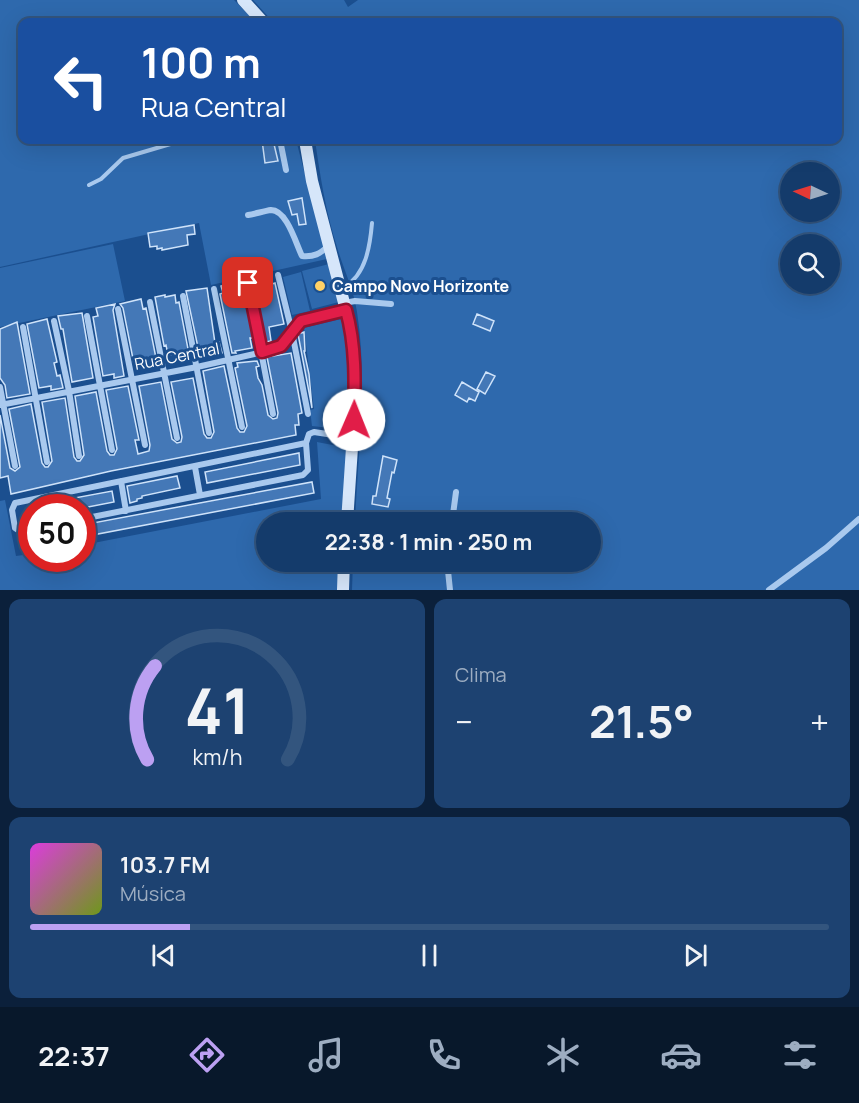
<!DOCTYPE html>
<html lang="pt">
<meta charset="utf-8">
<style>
body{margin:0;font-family:Manrope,sans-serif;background:#1d4271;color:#f1f3f6;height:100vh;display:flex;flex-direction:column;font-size:22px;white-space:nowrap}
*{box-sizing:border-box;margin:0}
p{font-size:20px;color:#9dadc1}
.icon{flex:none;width:33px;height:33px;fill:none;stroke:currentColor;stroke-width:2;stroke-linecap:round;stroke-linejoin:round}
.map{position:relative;height:590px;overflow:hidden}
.side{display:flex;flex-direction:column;gap:9px;padding:9px;background:#0b203b;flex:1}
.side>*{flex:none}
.guide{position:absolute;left:18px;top:18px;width:824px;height:126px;border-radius:12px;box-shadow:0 6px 24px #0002,0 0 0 2px #33557e;background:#1a4fa0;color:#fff;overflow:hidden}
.needle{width:39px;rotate:274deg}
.buttons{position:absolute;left:780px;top:162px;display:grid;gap:12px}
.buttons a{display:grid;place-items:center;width:60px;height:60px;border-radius:50%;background:#143b6b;box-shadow:0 6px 24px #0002,0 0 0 2px #33557e;font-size:30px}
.speed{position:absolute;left:18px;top:494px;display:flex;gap:12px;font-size:30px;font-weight:700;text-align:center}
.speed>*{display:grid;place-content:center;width:78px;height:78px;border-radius:50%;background:#143b6b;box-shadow:0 6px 24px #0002,0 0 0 2px #33557e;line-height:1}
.speed .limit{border:9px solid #d22;background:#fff;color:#111}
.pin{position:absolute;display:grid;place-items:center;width:51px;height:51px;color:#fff;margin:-26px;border-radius:12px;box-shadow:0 3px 9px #0006}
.me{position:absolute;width:66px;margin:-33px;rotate:1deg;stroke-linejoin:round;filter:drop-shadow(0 0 4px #0008)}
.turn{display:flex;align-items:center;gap:21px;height:126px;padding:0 24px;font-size:27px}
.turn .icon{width:78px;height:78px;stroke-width:2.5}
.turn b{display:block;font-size:42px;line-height:51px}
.big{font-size:45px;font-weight:700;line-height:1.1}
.side .tile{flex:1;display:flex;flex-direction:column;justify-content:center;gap:9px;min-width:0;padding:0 21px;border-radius:12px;background:#1d4271}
.side .dial{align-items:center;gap:0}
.dial svg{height:156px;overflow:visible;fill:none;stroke:#33557e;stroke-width:7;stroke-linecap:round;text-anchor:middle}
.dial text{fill:#f1f3f6;stroke:none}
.song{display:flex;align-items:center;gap:18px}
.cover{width:72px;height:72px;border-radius:9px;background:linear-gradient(135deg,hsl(300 70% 55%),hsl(80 70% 35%))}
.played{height:6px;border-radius:3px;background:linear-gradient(90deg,#bca0f2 20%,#33557e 20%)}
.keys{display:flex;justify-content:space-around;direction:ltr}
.heat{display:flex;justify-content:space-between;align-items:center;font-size:33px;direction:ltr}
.side .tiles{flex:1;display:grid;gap:9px;grid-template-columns:1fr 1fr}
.tile:last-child{grid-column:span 2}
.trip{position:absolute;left:256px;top:512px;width:345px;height:60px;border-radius:30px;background:#143b6b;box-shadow:0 6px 24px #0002,0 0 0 2px #33557e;font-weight:700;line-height:60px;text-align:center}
.dock{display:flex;height:96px;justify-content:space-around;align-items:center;background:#08182b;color:#9dadc1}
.dock .icon{width:42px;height:42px}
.dock .on{color:#bca0f2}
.dock b{font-size:27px;color:#f1f3f6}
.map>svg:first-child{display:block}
.green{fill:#2e69ad;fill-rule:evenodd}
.building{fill:#4478b7;stroke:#cfe3fa;stroke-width:1.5}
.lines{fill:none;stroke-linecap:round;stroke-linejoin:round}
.service{stroke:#a9c9ee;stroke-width:4}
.minor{stroke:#a9c9ee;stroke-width:6}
.secondary{stroke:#d6e6fa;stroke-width:12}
.route-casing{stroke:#92132f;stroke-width:15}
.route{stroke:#e11d48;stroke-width:10}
.poi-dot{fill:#ffd166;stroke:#1b4f8f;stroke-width:2}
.labels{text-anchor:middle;stroke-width:6;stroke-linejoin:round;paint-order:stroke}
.poi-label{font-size:16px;font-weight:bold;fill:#fff;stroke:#1b4f8f;text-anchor:start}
.street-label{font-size:16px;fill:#fff;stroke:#1b4f8f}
</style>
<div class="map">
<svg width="859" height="590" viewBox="0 0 859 590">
<rect width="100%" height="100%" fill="#1b4f8f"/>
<path class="green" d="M0 0H234L256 22H22V140H296L327 259 211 285 199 223 0 267Z
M253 0H344L348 7 358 0H859V590H352L353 561H591V522H355C358 452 368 382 357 312 354 290 343 268 337 247 326 213 320 175 315 140H837V22H273ZM790 172H830V212H790ZM790 244H830V284H790Z
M113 244 125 301 0 327V268Z
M329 264 339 302 312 309 302 271Z
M301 272 310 311 292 315 283 277Z
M341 319 346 327 349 375 348 430 312 426 310 410 314 409 304 328Z
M317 442 348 448 344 522H267V561H342L341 590H0V501L5 500 16 556 31 554 32 558H82L83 545 321 499Z"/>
<path class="building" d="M262 140H273L278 161 265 163Z
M302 198 306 224 299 225 297 214 292 215 288 201Z
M194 225 195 234 187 235 188 245 162 250V248L157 249V246L150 247 148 233Z
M267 275 269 285 275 283 284 324 269 327 271 341 265 342 251 278Z
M243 281 253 338H250L252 348 235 351 236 353H232L220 294 223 293 221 286Z
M207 288 215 343 219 342 222 353 200 357 186 291Z
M165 295V297L175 295 176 303 179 302 189 354 182 355V353L168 355 166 345 164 346 155 297Z
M141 299 143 309 146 308 156 358 134 364 123 308 120 304Z
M115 304 113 310 124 376 114 378V374L103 376 93 317 98 316 96 308Z
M82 313 93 378 72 382 63 329H61L58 316Z
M477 314 494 321 490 331 473 324Z
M47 319 57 362 54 363 57 376 60 375 63 388 51 390V386L39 388 27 324Z
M17 322 30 394 7 398 5 385 0 378V329Z
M304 332 305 351H304L309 374 312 408 298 334Z
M291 353 302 413 298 414 299 425H295L296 435 111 471 11 494 8 476 0 478V415L10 468 15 471 20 467 9 409 31 404 42 463 45 467H48L52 461 42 402 65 398 74 457 77 461H80L84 455 75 396 96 392 107 451 110 455H114L117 449 106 390 128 386 139 440H135L138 454 149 451 150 445 139 386 161 382 172 439 177 443 181 442 182 437 171 382 193 378 204 434 207 438H211L214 432 203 371 224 366 237 428 240 432H244L247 426 235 368 238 367 237 363 257 361 259 366 256 367 258 378 262 385 268 415 273 419 277 418 278 413 267 357Z
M486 372 495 376 485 394 477 389Z
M462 382 479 392 475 401 469 398 467 402 455 395Z
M299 453 300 465 207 483 205 472Z
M383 456 397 460 394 473 392 472 387 498 390 499 388 507 372 504 373 496H376Z
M177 476 180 488 142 496V498L137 499V501L130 503 127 486Z
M312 482 314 493 82 537V525Z
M112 491 114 502 88 507H43L42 504Z"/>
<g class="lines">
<path class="service" d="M89 185 101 179 123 158 184 140
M344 287C366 275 370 246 372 223"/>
<path class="minor" d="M280 140 286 170
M248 215C255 214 264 211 271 210 287 210 296 244 302 256 314 257 320 254 328 246
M278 275 292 332 308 414
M248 283 273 414
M214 289 242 427
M183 296 209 433
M150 302 177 438
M344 303 355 301 391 304
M118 309 145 445
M87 316 112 450
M54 321 69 391 79 456
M23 327 47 462
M0 387 15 466
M0 405 197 367 276 349 283 345 301 321 346 310
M195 467 200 495
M121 481 126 511
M82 519 303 475 308 470 306 443 309 434 314 432 353 438
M452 522 456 492
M32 528 18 530 15 528 12 510 15 503 306 443
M447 561 450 590
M769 590 826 548 859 519"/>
<path class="secondary" d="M243 0 263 22
M305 140 312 181 348 318 353 344 355 403 347 522
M343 590 344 561"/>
</g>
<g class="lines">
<g class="route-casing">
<path id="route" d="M248 283 262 352 281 346 301 321 346 310C356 346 355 383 354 420"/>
</g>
<use href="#route" class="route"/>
</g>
<circle class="poi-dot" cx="320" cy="286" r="6"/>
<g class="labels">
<g class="poi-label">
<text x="332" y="292">Campo Novo Horizonte</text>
</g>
<g class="street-label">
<text transform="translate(177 356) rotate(-11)" y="6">Rua Central</text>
</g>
</g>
</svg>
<div class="buttons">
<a><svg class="needle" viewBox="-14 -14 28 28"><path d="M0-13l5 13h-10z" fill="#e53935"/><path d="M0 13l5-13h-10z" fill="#9dadc1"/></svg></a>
<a><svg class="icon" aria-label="search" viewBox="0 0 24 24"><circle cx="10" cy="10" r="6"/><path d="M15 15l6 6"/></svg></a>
</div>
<div class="speed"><div class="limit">50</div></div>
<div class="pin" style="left:248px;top:283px;background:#d93025"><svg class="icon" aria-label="arrive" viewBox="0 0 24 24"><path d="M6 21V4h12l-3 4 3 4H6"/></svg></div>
<svg class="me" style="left:354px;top:420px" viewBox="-20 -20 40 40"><circle r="19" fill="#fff"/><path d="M0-13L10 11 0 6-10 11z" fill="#e11d48"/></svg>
<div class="trip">22:38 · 1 min · 250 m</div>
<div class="guide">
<div class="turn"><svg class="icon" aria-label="left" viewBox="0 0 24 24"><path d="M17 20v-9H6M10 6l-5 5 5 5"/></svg><div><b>100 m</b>Rua Central</div></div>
</div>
</div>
<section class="side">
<div class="tiles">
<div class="tile dial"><svg viewBox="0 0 100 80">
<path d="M14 69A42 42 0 1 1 86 69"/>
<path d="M14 69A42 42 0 0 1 18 21" stroke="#bca0f2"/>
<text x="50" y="56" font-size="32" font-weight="700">41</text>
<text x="50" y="72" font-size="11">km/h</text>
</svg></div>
<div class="tile"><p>Clima</p>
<div class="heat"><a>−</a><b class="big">21.5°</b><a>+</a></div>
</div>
<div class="tile">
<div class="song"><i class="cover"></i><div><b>103.7 FM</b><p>Música</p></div></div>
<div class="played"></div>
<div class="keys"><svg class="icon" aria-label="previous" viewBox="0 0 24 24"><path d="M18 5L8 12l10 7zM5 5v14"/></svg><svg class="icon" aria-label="pause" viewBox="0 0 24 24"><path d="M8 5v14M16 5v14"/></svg><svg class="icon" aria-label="next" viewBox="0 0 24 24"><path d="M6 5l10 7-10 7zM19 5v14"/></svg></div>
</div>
</div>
</section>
<nav class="dock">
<b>22:37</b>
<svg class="icon on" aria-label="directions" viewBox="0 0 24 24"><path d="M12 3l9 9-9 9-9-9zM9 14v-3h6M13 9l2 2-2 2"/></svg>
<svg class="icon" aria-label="music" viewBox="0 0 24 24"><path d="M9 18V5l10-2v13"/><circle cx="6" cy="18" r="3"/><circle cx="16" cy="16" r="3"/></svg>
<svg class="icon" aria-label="phone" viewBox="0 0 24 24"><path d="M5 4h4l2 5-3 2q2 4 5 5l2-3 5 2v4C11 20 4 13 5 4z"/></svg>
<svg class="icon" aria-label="climate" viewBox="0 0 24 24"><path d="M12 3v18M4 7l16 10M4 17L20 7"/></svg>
<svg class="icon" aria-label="car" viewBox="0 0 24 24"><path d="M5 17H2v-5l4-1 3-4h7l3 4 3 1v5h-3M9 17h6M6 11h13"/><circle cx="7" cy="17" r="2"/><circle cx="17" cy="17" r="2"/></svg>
<svg class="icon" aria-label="filters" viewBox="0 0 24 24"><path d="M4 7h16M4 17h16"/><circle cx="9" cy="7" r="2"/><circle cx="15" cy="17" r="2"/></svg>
</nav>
